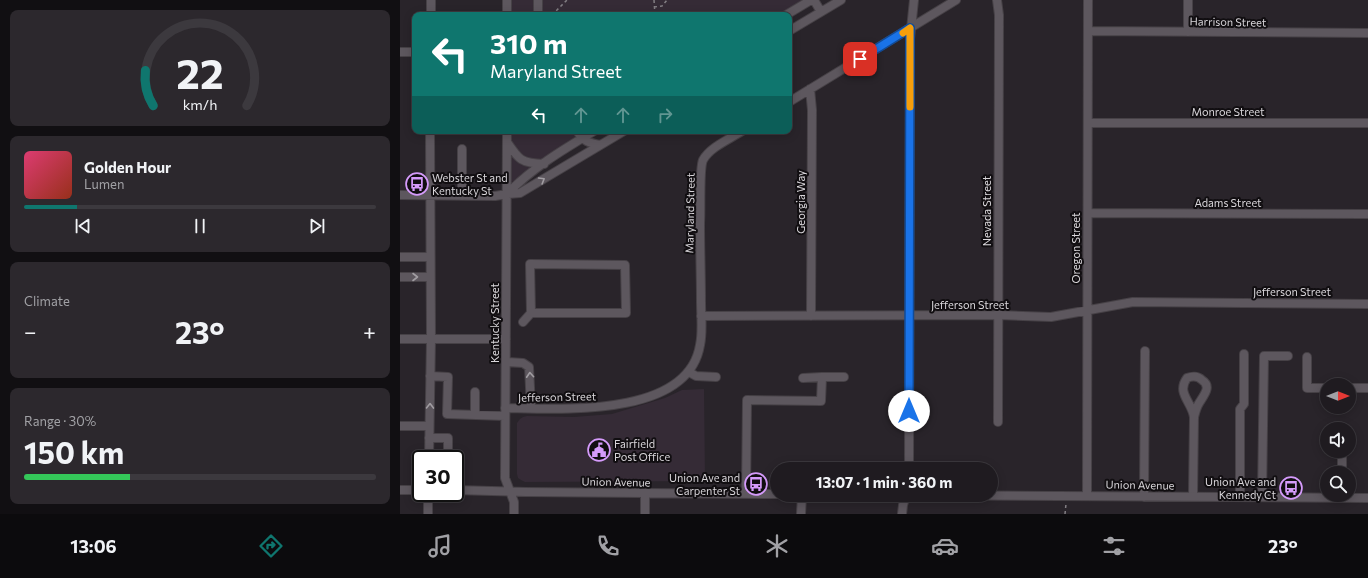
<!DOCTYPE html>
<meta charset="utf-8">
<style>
body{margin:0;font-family:Commissioner,sans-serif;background:#2c282d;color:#f1f3f6;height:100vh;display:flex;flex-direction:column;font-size:15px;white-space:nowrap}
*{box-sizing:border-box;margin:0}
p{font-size:13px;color:#a1a1a5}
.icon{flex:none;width:22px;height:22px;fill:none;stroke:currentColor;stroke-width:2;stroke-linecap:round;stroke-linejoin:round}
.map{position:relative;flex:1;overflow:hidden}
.sheet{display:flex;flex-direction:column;gap:10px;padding:10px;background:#110f12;width:400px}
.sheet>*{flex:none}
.banner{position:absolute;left:12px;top:12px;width:380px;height:122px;border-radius:8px;box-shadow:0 2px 10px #0003,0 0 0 1px #3c393e;background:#0f766e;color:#fff;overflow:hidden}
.needle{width:26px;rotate:90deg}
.tools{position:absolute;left:920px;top:378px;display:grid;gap:8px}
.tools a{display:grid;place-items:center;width:36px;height:36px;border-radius:50%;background:#1f1b20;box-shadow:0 2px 10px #0003,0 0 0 1px #3c393e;font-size:20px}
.speed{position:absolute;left:12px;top:450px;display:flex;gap:8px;font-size:20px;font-weight:700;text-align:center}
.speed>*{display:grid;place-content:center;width:52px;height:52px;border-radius:50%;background:#1f1b20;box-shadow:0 2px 10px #0003,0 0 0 1px #3c393e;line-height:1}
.speed .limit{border:2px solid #111;border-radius:6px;background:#fff;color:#111}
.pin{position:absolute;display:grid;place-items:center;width:34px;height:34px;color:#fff;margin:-17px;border-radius:8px;box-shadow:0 2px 6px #0006}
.me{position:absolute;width:44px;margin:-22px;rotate:0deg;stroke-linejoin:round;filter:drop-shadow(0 0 3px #0008)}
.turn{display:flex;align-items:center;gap:14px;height:84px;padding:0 12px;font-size:18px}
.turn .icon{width:52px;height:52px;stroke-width:2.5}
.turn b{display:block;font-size:28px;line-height:34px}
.lanes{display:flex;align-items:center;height:38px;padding:0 12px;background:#0003;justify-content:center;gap:20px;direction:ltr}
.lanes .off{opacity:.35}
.big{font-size:30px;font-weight:700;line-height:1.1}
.sheet .card{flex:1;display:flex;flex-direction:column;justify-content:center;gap:6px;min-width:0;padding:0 14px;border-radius:8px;background:#2c282d}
.sheet .dial{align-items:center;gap:0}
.dial svg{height:104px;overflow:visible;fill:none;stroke:#3c393e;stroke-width:7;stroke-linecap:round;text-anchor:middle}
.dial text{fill:#f1f3f6;stroke:none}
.song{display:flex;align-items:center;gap:12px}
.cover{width:48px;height:48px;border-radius:6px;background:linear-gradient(135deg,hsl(340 70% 55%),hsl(10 70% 35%))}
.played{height:4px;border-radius:2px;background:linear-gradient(90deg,#0f766e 15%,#3c393e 15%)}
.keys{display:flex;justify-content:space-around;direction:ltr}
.heat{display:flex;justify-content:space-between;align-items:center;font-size:22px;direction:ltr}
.charge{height:6px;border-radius:3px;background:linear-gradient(90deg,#34c759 30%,#3c393e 0)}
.trip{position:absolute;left:370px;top:462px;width:228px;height:40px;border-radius:20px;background:#1f1b20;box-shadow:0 2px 10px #0003,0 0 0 1px #3c393e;font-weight:700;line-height:40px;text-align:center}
.tab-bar{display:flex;height:64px;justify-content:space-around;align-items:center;background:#0c0b0d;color:#a1a1a5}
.tab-bar .icon{width:28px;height:28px}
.tab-bar .on{color:#0f766e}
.tab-bar b{font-size:18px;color:#f1f3f6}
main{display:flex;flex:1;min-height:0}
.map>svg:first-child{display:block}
.built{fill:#352b36}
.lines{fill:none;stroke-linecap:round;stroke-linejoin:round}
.minor-casing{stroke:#464146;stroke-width:10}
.path{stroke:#837f84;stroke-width:1.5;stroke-dasharray:3 3;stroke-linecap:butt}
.minor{stroke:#5d575e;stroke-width:8}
.oneway{stroke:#a19da2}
.route-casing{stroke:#114b97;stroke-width:10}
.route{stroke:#1a73e8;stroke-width:7}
.slow{stroke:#f59e0b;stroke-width:7}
.labels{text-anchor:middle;stroke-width:4;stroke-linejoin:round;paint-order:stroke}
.street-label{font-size:11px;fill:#d9d6da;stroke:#110e11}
.poi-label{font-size:11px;fill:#d9d6da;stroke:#110e11;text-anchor:start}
</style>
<main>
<section class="sheet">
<div class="card dial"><svg viewBox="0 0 100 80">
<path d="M14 69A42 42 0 1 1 86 69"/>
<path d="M14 69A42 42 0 0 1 8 42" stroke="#0f766e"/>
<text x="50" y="56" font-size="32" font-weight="700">22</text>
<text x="50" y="72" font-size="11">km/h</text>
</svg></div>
<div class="card">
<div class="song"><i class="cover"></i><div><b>Golden Hour</b><p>Lumen</p></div></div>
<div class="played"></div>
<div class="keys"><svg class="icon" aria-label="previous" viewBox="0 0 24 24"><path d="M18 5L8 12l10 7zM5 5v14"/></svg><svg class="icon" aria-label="pause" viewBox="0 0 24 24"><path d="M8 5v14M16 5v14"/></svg><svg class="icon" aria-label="next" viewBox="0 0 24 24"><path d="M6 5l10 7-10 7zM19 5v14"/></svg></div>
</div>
<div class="card"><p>Climate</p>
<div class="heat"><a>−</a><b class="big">23°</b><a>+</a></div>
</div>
<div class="card"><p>Range · 30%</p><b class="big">150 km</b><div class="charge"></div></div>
</section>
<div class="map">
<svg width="968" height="514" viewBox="0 0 968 514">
<rect width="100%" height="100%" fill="#29242a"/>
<path class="built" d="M111 0H418L389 18V15H111Z
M110 131H198L110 183Z
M304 389 305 481 125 482 121 480 118 478 117 474V423L120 419 123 417 127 416 174 417 212 414 265 398 282 390Z"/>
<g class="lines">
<g class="minor-casing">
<path id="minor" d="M414 0 421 12
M597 0 599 15 598 422
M31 15V0
M107 15V0
M138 15V0
M386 15 411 0
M389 31 441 0
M688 31 968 33
M788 32V0
M0 52H15
M410 89 412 110 411 316
M389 102 556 0
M688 123H968
M107 131 105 478 114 502V514
M177 131C183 141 189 143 200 145
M107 142C119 160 121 163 144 164
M107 194C132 168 164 149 194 131
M0 195 95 196 107 194 120 193 224 131
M62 196V149
M688 213 968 214
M0 257H30
M0 277H30
M301 316 598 315 651 317 733 302 968 304
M123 322 131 313H226L225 265 130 264 131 313
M0 339H106
M907 357V388H927
M106 362 123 363 129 367 131 408
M289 372 296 376 316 377
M30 376 48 377 47 414 105 416
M403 378 422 377
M949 388H968
M105 408C160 409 288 418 300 345 303 332 301 316 301 302 301 276 300 250 300 223 301 212 299 168 303 160 310 147 330 139 342 131
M75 415V392
M0 426H29
M29 438H48V459
M29 459 31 339 30 131
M509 469 510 39 514 0
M942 473V451
M0 490H21
M55 490 126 492 377 494
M346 494 347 400 421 401 422 377H444
M512 495 968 498
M687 496 688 0
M744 497 745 351
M793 497 794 417C795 413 796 409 798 405 802 397 813 387 802 380 798 376 792 376 787 378 776 393 792 402 794 417
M840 497V409L844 404V354
M862 497 864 356H888
M28 514V493
M245 514V493
M401 514 402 495
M502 514 503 505 506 495"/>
</g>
<path class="path" d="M254 0 255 15
M254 7 262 6 267 0
M152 15 167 0
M665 514 666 504"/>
<use href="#minor" class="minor"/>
</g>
<defs><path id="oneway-chevron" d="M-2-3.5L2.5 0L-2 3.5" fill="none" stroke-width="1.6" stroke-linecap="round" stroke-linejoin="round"/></defs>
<g class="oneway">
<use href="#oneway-chevron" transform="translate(142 180) rotate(-31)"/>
<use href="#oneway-chevron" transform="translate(15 277)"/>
<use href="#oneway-chevron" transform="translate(130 375) rotate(-94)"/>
<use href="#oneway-chevron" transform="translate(30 406) rotate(-89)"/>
</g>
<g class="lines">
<g class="route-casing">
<path id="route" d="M460 59 510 28 509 411"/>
</g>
<use href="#route" class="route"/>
<path class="slow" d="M503 33 510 28V107"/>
</g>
<defs>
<g id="bus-ring" transform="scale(1.15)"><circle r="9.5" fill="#110e11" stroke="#d59bfb" stroke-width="1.5"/><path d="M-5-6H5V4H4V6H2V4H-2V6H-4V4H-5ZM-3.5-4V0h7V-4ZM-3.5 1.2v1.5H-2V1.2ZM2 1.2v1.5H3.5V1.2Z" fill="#d59bfb"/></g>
<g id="civic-ring" transform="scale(1.15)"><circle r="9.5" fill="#110e11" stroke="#d59bfb" stroke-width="1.5"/><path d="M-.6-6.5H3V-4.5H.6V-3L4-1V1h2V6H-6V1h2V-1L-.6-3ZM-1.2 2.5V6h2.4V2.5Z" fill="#d59bfb"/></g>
</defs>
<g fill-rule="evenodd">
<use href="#bus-ring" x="17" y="184"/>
<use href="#civic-ring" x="199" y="450"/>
<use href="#bus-ring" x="356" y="484"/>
<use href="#bus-ring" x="891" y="488"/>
</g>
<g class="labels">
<g class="street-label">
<text transform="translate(828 22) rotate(1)" y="4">Harrison Street</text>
<text x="828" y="116">Monroe Street</text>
<text transform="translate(401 202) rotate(-90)" y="4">Georgia Way</text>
<text x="828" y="207">Adams Street</text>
<text transform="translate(587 211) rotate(-90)" y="4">Nevada Street</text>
<text transform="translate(290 213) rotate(-89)" y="4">Maryland Street</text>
<text transform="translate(676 248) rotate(-90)" y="4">Oregon Street</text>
<text x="892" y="296">Jefferson Street</text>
<text x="570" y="309">Jefferson Street</text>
<text transform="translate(95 323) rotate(-90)" y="4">Kentucky Street</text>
<text transform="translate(157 397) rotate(-1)" y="4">Jefferson Street</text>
<text transform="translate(216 482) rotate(1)" y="4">Union Avenue</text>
<text transform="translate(740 485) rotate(1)" y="4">Union Avenue</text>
</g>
<g class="poi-label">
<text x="32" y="182">Webster St and<tspan x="32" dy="13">Kentucky St</tspan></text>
<text x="214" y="448">Fairfield<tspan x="214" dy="13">Post Office</tspan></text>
<text x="340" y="482" text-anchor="end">Union Ave and<tspan x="340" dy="13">Carpenter St</tspan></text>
<text x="876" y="486" text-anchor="end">Union Ave and<tspan x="876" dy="13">Kennedy Ct</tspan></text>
</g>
</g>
</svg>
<div class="tools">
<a><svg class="needle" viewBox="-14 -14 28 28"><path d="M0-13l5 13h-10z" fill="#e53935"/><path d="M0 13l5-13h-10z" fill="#a1a1a5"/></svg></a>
<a><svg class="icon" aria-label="sound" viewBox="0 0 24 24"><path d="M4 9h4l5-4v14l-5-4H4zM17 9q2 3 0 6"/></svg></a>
<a><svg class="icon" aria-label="search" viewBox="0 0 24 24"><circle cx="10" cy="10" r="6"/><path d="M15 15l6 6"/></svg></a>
</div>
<div class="speed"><div class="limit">30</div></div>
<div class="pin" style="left:460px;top:59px;background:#d93025"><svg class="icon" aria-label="arrive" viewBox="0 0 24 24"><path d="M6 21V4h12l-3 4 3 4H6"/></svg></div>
<svg class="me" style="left:509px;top:411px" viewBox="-20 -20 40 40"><circle r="19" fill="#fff"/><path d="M0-13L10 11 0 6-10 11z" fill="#1a73e8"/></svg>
<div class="trip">13:07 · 1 min · 360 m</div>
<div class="banner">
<div class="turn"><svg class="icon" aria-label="left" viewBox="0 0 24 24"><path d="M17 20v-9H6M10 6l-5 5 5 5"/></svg><div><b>310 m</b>Maryland Street</div></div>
<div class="lanes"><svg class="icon" aria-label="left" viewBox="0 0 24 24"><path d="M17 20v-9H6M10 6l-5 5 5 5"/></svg><svg class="icon off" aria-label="ahead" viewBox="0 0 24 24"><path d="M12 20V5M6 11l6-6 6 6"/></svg><svg class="icon off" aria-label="ahead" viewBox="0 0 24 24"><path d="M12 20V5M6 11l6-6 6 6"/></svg><svg class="icon off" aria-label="right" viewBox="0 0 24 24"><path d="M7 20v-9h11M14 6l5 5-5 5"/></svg></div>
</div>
</div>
</main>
<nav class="tab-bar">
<b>13:06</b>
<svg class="icon on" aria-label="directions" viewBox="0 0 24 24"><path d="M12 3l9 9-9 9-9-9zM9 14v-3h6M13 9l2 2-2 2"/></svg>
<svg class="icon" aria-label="music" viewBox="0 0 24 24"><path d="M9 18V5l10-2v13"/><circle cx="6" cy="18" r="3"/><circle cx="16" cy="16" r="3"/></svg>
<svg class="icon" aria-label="phone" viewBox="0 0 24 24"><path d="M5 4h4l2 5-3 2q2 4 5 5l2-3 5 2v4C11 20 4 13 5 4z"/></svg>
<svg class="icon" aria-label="climate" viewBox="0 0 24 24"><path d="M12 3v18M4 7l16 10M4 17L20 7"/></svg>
<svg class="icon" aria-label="car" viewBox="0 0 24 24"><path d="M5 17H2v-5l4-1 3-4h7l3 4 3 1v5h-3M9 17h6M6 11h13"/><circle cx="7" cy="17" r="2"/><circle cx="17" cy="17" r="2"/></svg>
<svg class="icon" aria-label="filters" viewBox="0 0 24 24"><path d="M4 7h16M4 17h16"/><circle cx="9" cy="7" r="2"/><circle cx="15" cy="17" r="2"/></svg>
<b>23°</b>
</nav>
